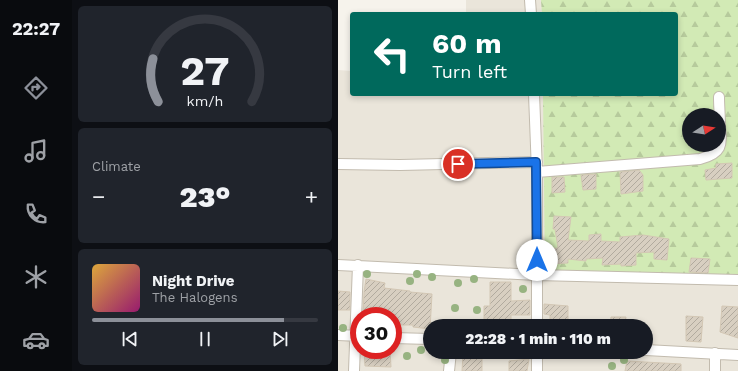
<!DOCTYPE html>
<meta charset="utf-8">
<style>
body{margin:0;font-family:"Work Sans",sans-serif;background:#20242c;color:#f1f3f6;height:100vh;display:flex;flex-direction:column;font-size:15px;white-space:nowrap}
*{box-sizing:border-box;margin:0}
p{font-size:13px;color:#9ea1a6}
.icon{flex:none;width:22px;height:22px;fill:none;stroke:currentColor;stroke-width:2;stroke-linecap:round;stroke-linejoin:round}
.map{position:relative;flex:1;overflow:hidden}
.details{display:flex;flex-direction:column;gap:6px;padding:6px;background:#0d0f14;width:266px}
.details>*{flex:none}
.hud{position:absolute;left:12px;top:12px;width:328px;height:84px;border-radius:4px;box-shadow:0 2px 6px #0003;background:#00695c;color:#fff;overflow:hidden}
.needle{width:26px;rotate:78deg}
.buttons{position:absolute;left:344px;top:108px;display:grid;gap:8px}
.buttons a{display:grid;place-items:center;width:44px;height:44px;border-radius:50%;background:#171b24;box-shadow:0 2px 6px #0003;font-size:20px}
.speed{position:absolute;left:12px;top:307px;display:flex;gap:8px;font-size:20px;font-weight:700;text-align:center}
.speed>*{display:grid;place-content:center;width:52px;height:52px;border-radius:50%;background:#171b24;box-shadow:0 2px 6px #0003;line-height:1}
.speed .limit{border:6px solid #d22;background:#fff;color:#111}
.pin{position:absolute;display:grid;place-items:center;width:34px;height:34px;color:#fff;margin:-17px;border:2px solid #fff;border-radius:50%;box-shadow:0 1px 4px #0007}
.me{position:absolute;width:44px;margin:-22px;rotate:0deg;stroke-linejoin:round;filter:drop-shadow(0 0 3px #0008)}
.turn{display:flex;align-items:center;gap:14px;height:84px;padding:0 16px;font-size:18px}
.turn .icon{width:52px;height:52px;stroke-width:2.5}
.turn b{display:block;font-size:28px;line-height:34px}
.big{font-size:30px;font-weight:800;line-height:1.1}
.details .tile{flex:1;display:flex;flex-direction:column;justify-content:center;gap:6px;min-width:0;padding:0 14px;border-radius:6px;background:#20242c}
.details .dial{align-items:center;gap:0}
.dial svg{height:104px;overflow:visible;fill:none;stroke:#363941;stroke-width:7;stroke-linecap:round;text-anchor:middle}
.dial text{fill:#f1f3f6;stroke:none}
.song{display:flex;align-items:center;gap:12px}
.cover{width:48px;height:48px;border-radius:6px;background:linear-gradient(135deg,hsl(40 70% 55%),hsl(320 70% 35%))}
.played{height:4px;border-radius:2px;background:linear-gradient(90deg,#8c9099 85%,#363941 85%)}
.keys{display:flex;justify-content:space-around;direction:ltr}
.heat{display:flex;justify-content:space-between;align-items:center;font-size:22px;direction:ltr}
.trip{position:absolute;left:85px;top:319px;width:230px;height:40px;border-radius:20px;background:#171b24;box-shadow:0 2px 6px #0003;font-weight:800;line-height:40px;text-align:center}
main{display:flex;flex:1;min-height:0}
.menu{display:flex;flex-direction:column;width:72px;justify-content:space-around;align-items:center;background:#090b0e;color:#9ea1a6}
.menu .icon{width:28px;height:28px}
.menu .current{color:#8c9099}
.menu b{font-size:18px;color:#f1f3f6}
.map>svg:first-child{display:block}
.residential{fill:#eae5da;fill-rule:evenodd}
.forest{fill:url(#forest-firs);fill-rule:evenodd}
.building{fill:url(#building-hatch);stroke:#d3c7b4}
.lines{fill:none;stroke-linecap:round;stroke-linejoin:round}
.street-casing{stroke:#c2bbae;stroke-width:12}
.street{stroke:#fff;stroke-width:10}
.tree{fill:#97b381}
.route-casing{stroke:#114b97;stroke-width:10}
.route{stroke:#1a73e8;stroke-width:7}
</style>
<main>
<nav class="menu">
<b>22:27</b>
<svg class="icon current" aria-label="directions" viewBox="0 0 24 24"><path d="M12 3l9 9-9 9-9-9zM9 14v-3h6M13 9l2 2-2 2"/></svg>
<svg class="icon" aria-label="music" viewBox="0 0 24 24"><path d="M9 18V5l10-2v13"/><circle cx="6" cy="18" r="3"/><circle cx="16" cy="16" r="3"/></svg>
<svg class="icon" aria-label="phone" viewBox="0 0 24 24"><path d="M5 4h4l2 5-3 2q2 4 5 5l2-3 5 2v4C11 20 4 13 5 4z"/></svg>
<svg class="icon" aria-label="climate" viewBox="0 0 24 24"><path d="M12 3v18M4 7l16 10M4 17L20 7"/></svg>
<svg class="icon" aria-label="car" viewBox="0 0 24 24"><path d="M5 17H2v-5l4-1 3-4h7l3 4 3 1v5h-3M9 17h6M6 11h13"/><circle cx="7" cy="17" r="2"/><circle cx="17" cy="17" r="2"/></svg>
</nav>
<section class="details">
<div class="tile dial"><svg viewBox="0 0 100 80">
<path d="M14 69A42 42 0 1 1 86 69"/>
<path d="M14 69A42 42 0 0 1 10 36" stroke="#8c9099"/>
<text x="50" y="56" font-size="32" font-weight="700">27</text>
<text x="50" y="72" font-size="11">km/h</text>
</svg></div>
<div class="tile"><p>Climate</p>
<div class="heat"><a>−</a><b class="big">23°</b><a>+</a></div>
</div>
<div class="tile">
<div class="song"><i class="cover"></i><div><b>Night Drive</b><p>The Halogens</p></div></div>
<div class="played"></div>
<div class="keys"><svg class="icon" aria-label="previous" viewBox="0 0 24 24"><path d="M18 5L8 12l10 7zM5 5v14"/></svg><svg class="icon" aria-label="pause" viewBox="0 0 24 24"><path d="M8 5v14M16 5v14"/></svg><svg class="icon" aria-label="next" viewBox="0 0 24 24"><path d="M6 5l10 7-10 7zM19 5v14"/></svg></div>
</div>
</section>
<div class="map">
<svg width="400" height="371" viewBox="0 0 400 371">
<defs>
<pattern id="forest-firs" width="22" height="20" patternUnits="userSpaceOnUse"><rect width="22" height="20" fill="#d2eab5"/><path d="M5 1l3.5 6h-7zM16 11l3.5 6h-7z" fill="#b6ca9c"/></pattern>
<pattern id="building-hatch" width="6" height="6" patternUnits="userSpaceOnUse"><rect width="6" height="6" fill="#d8cfc1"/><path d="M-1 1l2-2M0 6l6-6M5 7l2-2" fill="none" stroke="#b1aa9e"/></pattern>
</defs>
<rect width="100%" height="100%" fill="#f6f3ec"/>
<path class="residential" d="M128 0H370L400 2V371H0V70L14 71V94H338V14H128ZM351 115H381V145H351ZM21 316H55V350H21ZM92 326H308V352H92Z"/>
<path class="forest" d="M203 0H400V280L207 275 205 94H338V14H204ZM351 115H381V145H351Z"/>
<path class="building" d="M394 163V178L368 180 367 170 378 168V164Z
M301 170 305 175V191L283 194 282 172Z
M258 174V189L245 190 243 175Z
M214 177H226L227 192 214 193Z
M216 216 233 217 230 240 251 241V235L263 234V241L282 242V237L305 235 331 239 329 260 316 259V252L298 253V265L283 266V264L264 265 265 258 248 259V261L230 259V263L210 264V249L220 248 217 229H215Z
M353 258 372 259 370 273 351 272Z
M28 279 47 283 46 288 72 291V292L94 294 92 329 75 327V325H55V316H25L26 292Z
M152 282H173V301L192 300V315H173V326H146V306H152Z
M0 291 12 292V310H0Z
M206 304 230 306V326H212V315L206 314Z
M384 306 400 307V338L382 332Z
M348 316 365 317 363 342 348 341Z
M273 317H288L287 326H272Z
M26 350H52L53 367 27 366Z
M125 354 144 356V371H124Z
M191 359 189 371H171V361Z
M289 361 343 364V371H287Z"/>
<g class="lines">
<g class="street-casing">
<path id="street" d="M192 0 193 14
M196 94 199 172V326
M0 164 62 165 199 162
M199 172 362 159C384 153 384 146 382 126 382 116 381 106 381 97
M0 265 199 275 400 280
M0 335 21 336
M55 338 92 339
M308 350 400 355
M377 353V371
M16 371 20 265
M111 371 113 352
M199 371V352"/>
</g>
<use href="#street" class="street"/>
</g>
<g class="tree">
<circle cx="29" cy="274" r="4"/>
<circle cx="79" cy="274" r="4"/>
<circle cx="94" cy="277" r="4"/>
<circle cx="136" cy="279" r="4"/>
<circle cx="72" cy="281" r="4"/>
<circle cx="120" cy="283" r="4"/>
<circle cx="185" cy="289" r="4"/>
<circle cx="117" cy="308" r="4"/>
<circle cx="139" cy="310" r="4"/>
<circle cx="5" cy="328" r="4"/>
<circle cx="83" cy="350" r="4"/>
<circle cx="69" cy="356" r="4"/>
<circle cx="107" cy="360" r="4"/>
<circle cx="286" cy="360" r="4"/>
<circle cx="274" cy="366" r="4"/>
</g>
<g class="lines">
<g class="route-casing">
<path id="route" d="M120 164 198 162 199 260"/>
</g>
<use href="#route" class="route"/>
</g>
</svg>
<div class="buttons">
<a><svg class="needle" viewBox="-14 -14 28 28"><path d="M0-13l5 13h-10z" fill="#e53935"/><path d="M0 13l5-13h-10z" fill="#9ea1a6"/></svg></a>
</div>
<div class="speed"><div class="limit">30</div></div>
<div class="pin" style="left:120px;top:164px;background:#d93025"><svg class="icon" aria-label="arrive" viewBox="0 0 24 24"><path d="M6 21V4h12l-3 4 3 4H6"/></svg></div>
<svg class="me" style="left:199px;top:260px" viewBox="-20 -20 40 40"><circle r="19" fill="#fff"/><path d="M0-13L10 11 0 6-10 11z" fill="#1a73e8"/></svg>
<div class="trip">22:28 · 1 min · 110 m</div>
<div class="hud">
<div class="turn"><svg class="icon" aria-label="left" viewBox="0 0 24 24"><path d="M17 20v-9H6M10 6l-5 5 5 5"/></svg><div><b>60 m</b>Turn left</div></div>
</div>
</div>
</main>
